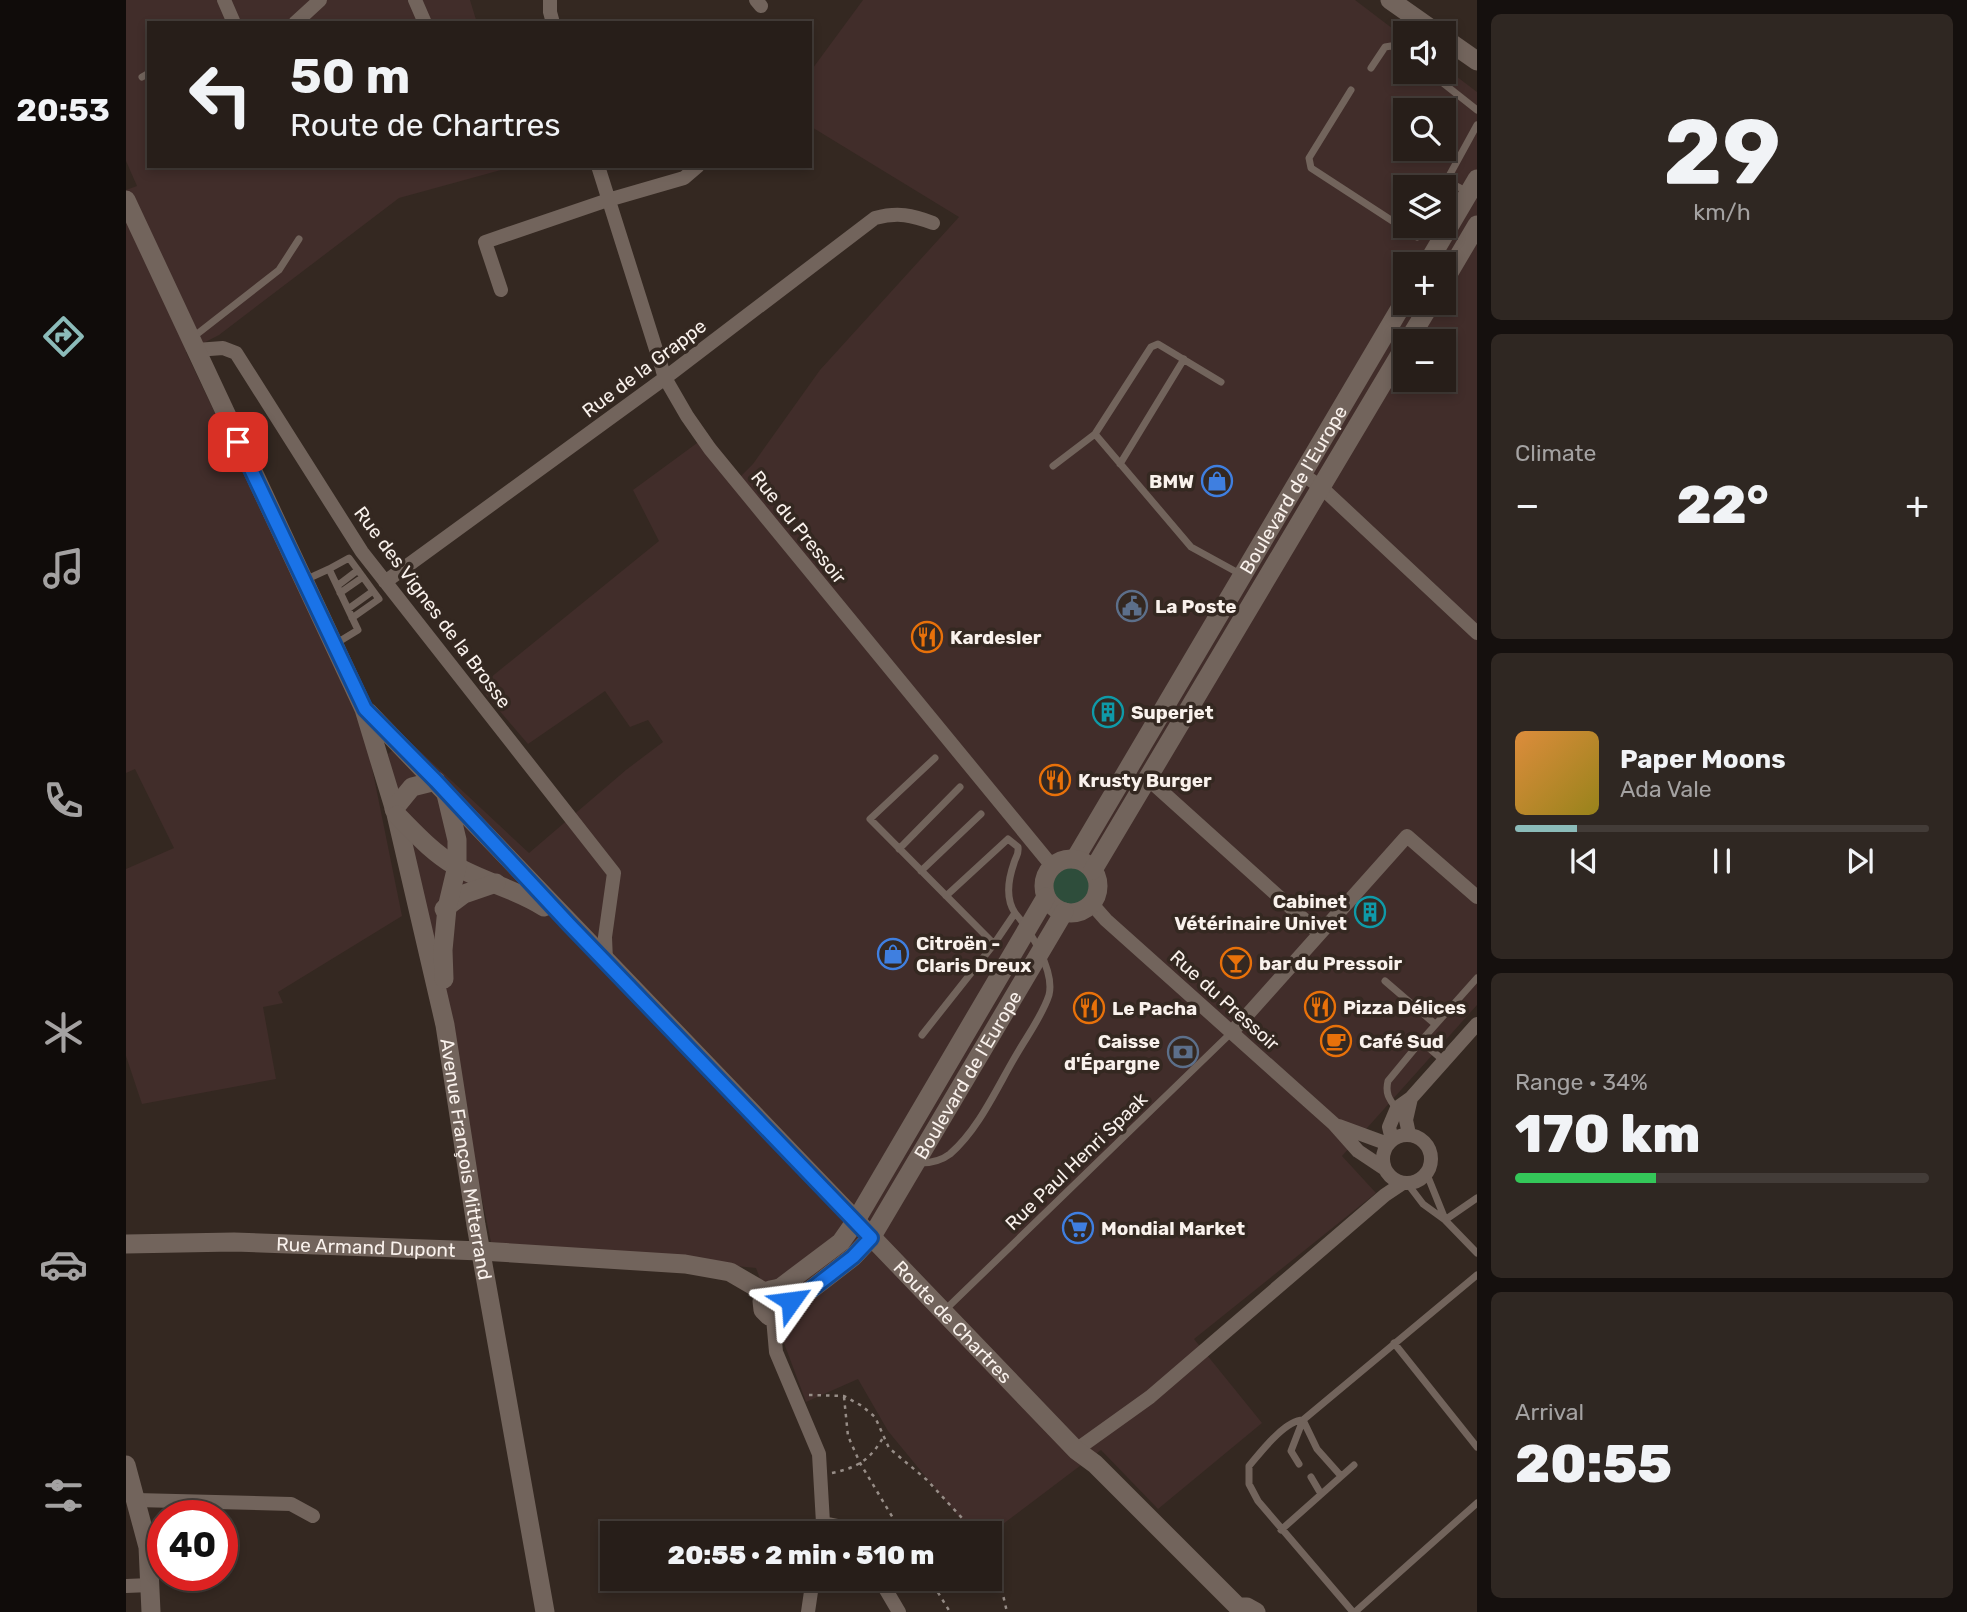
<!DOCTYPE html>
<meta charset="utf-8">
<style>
body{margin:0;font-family:Rubik,sans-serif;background:#2f2722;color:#f1f3f6;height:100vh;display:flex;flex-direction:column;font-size:26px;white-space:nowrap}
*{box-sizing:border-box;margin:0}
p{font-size:23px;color:#a4a2a2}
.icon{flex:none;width:38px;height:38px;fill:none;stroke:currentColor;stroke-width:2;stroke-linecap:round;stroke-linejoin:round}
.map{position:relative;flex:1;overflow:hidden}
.details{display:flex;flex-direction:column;gap:14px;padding:14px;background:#15100e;width:490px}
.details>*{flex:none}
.banner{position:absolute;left:21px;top:21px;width:665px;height:147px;border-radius:0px;box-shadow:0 4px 10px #0003,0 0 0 2px #433c38;background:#271e19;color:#f1f3f6;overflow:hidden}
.buttons{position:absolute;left:1267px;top:21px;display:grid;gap:14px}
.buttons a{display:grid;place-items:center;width:63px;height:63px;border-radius:0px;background:#271e19;box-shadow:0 4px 10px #0003,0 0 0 2px #433c38;font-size:35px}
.speed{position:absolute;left:21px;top:1500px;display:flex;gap:14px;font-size:35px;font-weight:700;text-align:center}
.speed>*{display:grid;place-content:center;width:91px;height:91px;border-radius:50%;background:#271e19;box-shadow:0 4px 10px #0003,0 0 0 2px #433c38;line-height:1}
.speed .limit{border:10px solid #d22;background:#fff;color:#111}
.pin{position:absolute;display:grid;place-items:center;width:60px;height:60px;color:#fff;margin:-30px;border-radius:14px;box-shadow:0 4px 10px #0006}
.me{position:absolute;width:77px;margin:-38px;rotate:59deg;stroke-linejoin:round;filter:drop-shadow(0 0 5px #0008)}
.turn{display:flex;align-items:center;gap:24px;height:147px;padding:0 28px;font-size:32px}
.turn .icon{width:91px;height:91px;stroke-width:2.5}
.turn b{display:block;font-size:49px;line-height:60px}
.big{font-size:52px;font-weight:800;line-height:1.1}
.details .widget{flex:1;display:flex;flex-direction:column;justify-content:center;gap:10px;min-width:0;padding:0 24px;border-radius:10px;background:#2f2722}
.details .dial{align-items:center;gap:0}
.dial b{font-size:91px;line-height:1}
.song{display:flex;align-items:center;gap:21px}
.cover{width:84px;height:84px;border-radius:10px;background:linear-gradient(135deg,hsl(30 70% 55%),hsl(50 70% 35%))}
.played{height:7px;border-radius:4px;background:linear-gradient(90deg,#8bbbb9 15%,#433c38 15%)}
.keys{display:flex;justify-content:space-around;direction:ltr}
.heat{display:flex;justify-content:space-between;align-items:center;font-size:38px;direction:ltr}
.charge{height:10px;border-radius:5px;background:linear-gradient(90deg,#34c759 34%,#433c38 0)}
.trip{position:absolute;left:474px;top:1521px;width:402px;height:70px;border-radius:0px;background:#271e19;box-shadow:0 4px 10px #0003,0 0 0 2px #433c38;font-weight:800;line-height:70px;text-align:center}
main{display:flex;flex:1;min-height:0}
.dock{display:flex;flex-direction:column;width:126px;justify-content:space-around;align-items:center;background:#100c0a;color:#a4a2a2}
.dock .icon{width:49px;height:49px}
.dock .current{color:#8bbbb9}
.dock b{font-size:32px;color:#f1f3f6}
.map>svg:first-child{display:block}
.industrial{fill:#412d2a;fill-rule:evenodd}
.green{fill:#2e4d3b}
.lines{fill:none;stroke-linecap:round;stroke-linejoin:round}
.path{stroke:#978d87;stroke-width:2.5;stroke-dasharray:3.5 5;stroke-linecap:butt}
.lane{stroke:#72645c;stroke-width:7}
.street{stroke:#72645c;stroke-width:14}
.secondary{stroke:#72645c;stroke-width:19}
.route-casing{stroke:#114b97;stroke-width:18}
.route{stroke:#1a73e8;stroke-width:12}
.labels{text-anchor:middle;stroke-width:7;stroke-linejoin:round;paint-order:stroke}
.street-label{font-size:19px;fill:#f9f1ec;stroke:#342821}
.poi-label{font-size:19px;font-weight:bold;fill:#f9f1ec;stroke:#342821;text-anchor:start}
</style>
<main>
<nav class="dock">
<b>20:53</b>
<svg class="icon current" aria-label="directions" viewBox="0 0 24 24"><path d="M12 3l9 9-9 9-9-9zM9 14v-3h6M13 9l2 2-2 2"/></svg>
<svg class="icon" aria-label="music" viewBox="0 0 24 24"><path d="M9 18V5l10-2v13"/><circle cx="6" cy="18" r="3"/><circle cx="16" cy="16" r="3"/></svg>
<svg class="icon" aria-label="phone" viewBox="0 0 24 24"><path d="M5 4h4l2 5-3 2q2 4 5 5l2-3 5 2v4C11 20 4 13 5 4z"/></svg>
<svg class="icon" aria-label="climate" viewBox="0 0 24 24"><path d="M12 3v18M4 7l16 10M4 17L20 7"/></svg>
<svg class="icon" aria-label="car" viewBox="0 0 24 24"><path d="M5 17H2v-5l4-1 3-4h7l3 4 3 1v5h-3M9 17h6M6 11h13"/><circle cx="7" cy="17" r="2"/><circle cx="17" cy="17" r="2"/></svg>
<svg class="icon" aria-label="filters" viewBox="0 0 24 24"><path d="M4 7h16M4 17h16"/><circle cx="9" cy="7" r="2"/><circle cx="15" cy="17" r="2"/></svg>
</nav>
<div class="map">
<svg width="1351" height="1612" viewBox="0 0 1351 1612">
<rect width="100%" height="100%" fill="#342821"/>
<path class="industrial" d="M0 0H344L351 23H23V166H389L273 198 93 335 60 352 238 728 276 916 152 992 157 1003 137 1007 150 1079 16 1104 0 1056V869L48 848 9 769 0 773V190L11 186 0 161Z
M737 0H1229L1279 38V72H1318V67L1351 92V1005L1216 1156 1250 1193 1068 1339 1136 1423 1032 1509 975 1450 865 1533H846L762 1431 732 1379 680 1402 630 1268 365 1242 262 754 281 739 403 853 500 770 537 742 522 720 504 727 479 691 402 744 353 687 533 541 507 490 582 435 615 476 627 464 694 370 833 217 684 126V72ZM1279 110H1318V149H1279ZM1279 187H1318V226H1279ZM1279 264H1318V303H1279ZM1279 341H1318V380H1279Z"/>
<path class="green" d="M923 885a21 21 0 1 1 42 0a21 21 0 1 1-42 0Z"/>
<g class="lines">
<path class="path" d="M683 1395 718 1396 736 1406 749 1417 763 1448 801 1480 837 1519 846 1533
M718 1397 722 1436 734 1463 776 1533
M706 1473C733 1467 744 1460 758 1436
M864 1566 877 1595 881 1612
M803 1578 824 1612"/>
<path class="lane" d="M1245 68 1259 47 1265 46 1279 54
M1303 72 1351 110
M16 77 23 73
M1225 90 1183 158 1185 168 1291 237 1297 226
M1321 181 1342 192
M1317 187 1351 125
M66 338 153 270 173 239
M1095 382 1032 344 1025 347 969 434 1065 547 1116 575
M994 464 1058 359
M927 466 969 434
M203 569 223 558 253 599 226 618
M179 580 203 569 232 630 209 644
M211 586 232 570
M214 593 237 577
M222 609 247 591
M809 758 744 819 868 944
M773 849 834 787
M795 871 855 814
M820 896 882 839 892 847C893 855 890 856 888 863 882 880 879 898 889 913
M1259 981 1309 1024
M1318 1061 1295 1041 1351 978
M1270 1108C1263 1099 1259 1093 1262 1081L1295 1041
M794 1163C804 1163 815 1161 824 1154 854 1128 872 1085 892 1052 902 1035 917 1014 923 995 929 971 904 930 889 913L868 944 796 1035
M1300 1172 1319 1219
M1281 1183 1297 1204 1319 1220 1351 1253
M1319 1220 1351 1198
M819 1310 1106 1032
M1268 1343 1351 1447
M1177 1420 1191 1449 1215 1476
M1173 1464 1165 1451 1177 1420
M1185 1477 1195 1494
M1155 1530 1228 1465
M1227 1612 1132 1501 1123 1484V1466C1134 1453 1159 1420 1177 1420L1351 1275
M1229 1612 1351 1503"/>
<path class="street" d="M98 0 108 23
M289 0 299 23
M424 0V12L427 23
M630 0 635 6
M169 23 194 0
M472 166 539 378 561 416 584 449 926 866
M375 290 359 242 482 200 558 178 572 166
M70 350 97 348 110 353 236 552 488 873 479 937 480 961
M1176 474 1195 487 1351 633
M259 582 539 378 749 218C772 212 786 215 807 223
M1021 778 1193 933
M965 903 980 920 1208 1124 1232 1151 1259 1169
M1106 1032 1281 836 1351 897
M1213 1126 1262 1144
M1283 1134 1280 1120 1285 1098
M1257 1159a24 24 0 1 1 48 0a24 24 0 1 1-48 0Z
M1266 1140 1263 1127 1271 1108 1285 1098 1351 1024
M647 1318 650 1352 693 1454 697 1523 695 1533
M950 1450 1024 1397 1259 1195 1277 1183
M10 1500 165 1504 187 1516
M697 1523 712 1526 725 1533
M753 1578 773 1612
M0 1586 24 1585
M682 1612 687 1578"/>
<g class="secondary">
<path d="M1264 0 1311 33"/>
<path d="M1318 38 1351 61"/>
<path id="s1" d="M0 200 238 709 270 814 319 1025 350 1225 419 1612"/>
<path d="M1301 264 1351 179"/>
<path d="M1318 281 1351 225"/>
<path d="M1282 341 1305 303"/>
<path id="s2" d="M242 712 950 1450 969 1464 1112 1607H1121L1130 1612"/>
<path d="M268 809 286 787 310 781"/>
<path d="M271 815C289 833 306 852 328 865 357 882 390 889 418 907"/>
<path id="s3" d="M949 859 1279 300"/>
<circle cx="945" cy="886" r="27"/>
<path d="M967 870 1279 346"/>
<path d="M318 909 338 894 370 883"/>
<path d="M318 979 317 950 321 908 331 866V840L320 794"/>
<path id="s4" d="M0 1244 108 1242 355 1251 559 1264 604 1272 640 1293"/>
<path d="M654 1288 715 1242 729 1222 920 897"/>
<path id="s5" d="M665 1305 662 1293 654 1288 644 1290 636 1301 637 1310 643 1316H657L665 1305 727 1257 745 1238 938 912"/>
<path d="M0 1465 22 1547 25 1612"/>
</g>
</g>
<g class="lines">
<g class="route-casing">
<path id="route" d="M112 442 239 709 310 781 443 924 745 1238 727 1257 665 1305V1301"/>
</g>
<use href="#route" class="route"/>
</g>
<defs>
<g id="shop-ring" transform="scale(1.575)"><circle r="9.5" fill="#342821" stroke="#3f7fe0" stroke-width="1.5"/><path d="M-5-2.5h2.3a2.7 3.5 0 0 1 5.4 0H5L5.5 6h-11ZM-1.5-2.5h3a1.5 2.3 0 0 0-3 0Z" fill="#3f7fe0"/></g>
<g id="civic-ring" transform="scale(1.575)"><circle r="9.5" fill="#342821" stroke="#5c6f8a" stroke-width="1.5"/><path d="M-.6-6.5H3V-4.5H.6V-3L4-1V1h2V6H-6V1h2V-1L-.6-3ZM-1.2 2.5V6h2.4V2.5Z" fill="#5c6f8a"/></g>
<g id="restaurant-ring" transform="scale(1.575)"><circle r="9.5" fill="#342821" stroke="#e8710a" stroke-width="1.5"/><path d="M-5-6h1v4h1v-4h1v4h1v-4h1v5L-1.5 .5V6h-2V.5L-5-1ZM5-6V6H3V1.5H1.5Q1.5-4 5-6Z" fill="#e8710a"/></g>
<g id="building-ring" transform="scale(1.575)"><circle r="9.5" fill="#342821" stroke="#0f9aa8" stroke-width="1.5"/><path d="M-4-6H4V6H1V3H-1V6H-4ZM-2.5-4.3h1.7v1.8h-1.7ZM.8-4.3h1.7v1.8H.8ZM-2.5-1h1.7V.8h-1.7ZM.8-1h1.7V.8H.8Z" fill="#0f9aa8"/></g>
<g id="bar-ring" transform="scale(1.575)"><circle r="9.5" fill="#342821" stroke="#e8710a" stroke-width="1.5"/><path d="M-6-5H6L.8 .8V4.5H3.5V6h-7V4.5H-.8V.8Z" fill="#e8710a"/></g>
<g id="cafe-ring" transform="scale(1.575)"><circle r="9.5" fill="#342821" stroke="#e8710a" stroke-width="1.5"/><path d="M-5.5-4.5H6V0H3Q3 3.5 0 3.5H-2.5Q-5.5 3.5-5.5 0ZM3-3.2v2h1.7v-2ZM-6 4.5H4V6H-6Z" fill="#e8710a"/></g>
<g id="bank-ring" transform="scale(1.575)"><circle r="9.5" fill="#342821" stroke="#5c6f8a" stroke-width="1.5"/><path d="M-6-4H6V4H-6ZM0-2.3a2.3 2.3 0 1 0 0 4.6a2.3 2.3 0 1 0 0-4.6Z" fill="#5c6f8a"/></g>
<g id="supermarket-ring" transform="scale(1.575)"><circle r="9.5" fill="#342821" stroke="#3f7fe0" stroke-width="1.5"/><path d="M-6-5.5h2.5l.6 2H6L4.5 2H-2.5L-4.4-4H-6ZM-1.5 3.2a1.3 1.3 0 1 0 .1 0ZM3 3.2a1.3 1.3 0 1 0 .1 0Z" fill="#3f7fe0"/></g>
</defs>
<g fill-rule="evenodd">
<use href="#shop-ring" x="1091" y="481"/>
<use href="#civic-ring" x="1006" y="606"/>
<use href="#restaurant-ring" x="801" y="637"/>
<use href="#building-ring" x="982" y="712"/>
<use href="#restaurant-ring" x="929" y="780"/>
<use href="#building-ring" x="1244" y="912"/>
<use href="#shop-ring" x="767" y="954"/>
<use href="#bar-ring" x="1110" y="963"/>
<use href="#restaurant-ring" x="1194" y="1007"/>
<use href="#restaurant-ring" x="963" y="1008"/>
<use href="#cafe-ring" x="1210" y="1041"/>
<use href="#bank-ring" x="1057" y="1052"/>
<use href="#supermarket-ring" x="952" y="1228"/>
</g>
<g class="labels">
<g class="street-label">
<text transform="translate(518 368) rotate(-37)" y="7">Rue de la Grappe</text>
<text dy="7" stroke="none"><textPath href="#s3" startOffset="429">Boulevard de l'Europe</textPath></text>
<text transform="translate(673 527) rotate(51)" y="7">Rue du Pressoir</text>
<text transform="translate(307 607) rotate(53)" y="7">Rue des Vignes de la Brosse</text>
<text transform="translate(1099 1000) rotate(42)" y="7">Rue du Pressoir</text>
<text dy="7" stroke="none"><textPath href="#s5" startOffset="385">Boulevard de l'Europe</textPath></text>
<text dy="7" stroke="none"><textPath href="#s1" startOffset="1024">Avenue François Mitterrand</textPath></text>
<text transform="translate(950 1161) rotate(-44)" y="7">Rue Paul Henri Spaak</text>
<text dy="7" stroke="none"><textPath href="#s4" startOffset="240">Rue Armand Dupont</textPath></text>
<text dy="7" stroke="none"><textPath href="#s2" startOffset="845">Route de Chartres</textPath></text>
</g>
<g class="poi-label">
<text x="1068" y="488" text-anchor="end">BMW</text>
<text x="1029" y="613">La Poste</text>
<text x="824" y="644">Kardesler</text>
<text x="1005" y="719">Superjet</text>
<text x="952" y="787">Krusty Burger</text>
<text x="1221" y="908" text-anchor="end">Cabinet<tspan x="1221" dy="22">Vétérinaire Univet</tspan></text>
<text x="790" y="950">Citroën -<tspan x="790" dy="22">Claris Dreux</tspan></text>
<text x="1133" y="970">bar du Pressoir</text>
<text x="1217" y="1014">Pizza Délices</text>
<text x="986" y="1015">Le Pacha</text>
<text x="1034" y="1048" text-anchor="end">Caisse<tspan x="1034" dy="22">d'Épargne</tspan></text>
<text x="1233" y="1048">Café Sud</text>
<text x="975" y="1235">Mondial Market</text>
</g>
</g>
</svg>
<div class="buttons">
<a><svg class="icon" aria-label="sound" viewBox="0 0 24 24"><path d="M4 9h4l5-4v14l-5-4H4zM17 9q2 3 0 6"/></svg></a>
<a><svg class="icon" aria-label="search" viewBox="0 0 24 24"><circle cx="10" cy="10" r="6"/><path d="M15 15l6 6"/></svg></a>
<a><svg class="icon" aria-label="layers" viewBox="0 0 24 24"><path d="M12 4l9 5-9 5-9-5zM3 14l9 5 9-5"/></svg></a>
<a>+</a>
<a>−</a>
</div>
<div class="speed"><div class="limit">40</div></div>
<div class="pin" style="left:112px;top:442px;background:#d93025"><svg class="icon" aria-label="arrive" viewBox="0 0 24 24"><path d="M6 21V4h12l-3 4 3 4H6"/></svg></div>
<svg class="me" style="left:665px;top:1301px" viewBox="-20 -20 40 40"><path d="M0-17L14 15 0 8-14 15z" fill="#1a73e8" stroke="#fff" stroke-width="4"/></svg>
<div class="trip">20:55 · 2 min · 510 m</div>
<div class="banner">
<div class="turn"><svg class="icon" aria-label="left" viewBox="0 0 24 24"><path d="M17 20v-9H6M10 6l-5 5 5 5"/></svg><div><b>50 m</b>Route de Chartres</div></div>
</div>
</div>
<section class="details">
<div class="widget dial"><b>29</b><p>km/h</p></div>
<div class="widget"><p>Climate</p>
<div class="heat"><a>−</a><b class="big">22°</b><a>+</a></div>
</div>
<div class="widget">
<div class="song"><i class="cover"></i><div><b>Paper Moons</b><p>Ada Vale</p></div></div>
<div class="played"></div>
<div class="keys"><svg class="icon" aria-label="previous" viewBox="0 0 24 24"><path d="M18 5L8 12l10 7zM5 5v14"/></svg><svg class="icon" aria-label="pause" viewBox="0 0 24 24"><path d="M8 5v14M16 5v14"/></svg><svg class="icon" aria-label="next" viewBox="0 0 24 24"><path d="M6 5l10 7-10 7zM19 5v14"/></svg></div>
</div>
<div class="widget"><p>Range · 34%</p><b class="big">170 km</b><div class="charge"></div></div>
<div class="widget"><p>Arrival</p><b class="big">20:55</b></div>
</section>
</main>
